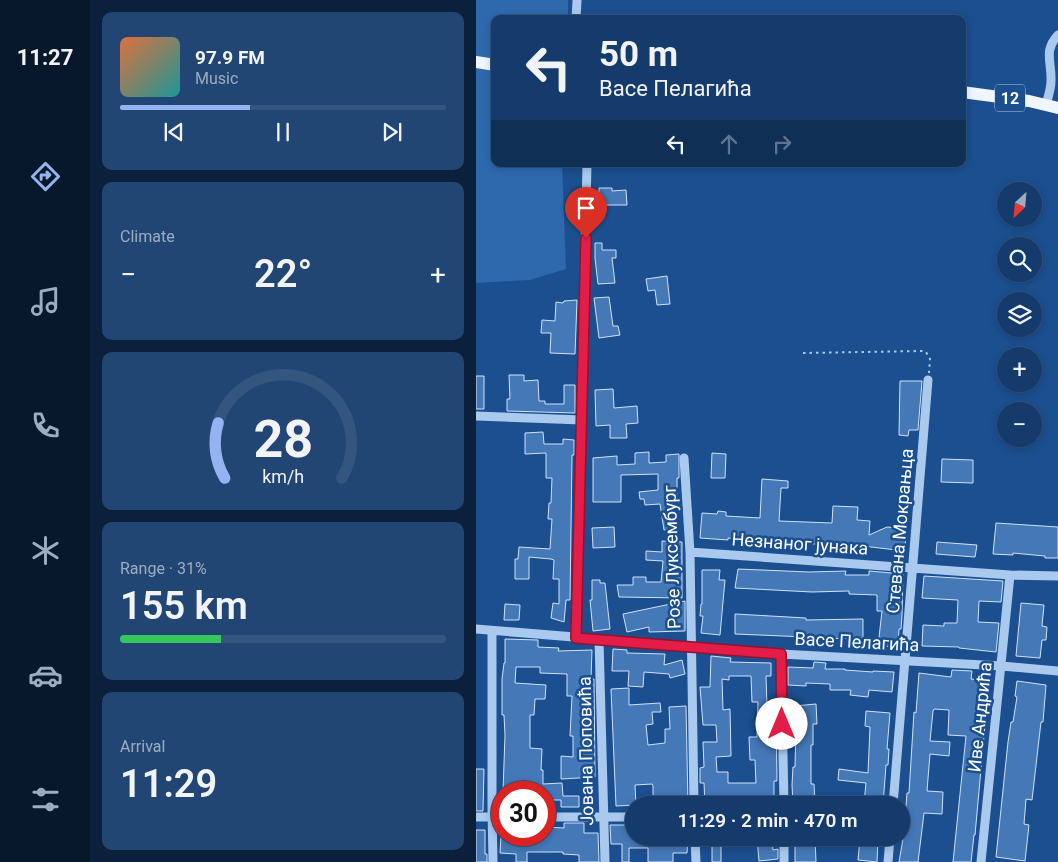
<!DOCTYPE html>
<meta charset="utf-8">
<style>
body{margin:0;font-family:Roboto,sans-serif;background:#214673;color:#f1f3f6;height:100vh;display:flex;flex-direction:column;font-size:19px;white-space:nowrap}
*{box-sizing:border-box;margin:0}
p{font-size:16px;color:#9dadc1}
.icon{flex:none;width:28px;height:28px;fill:none;stroke:currentColor;stroke-width:2;stroke-linecap:round;stroke-linejoin:round}
.map{position:relative;flex:1;overflow:hidden}
.panel{display:flex;flex-direction:column;gap:12px;padding:12px;background:#0b203b;width:386px}
.panel>*{flex:none}
.banner{position:absolute;left:15px;top:15px;width:475px;height:152px;border-radius:10px;box-shadow:0 2px 8px #0003,0 0 0 1px #33557e;background:#143b6b;color:#f1f3f6;overflow:hidden}
.needle{width:32px;rotate:206deg}
.buttons{position:absolute;left:521px;top:182px;display:grid;gap:10px}
.buttons a{display:grid;place-items:center;width:45px;height:45px;border-radius:50%;background:#143b6b;box-shadow:0 2px 8px #0003,0 0 0 1px #33557e;font-size:25px}
.speed{position:absolute;left:15px;top:781px;display:flex;gap:10px;font-size:25px;font-weight:700;text-align:center}
.speed>*{display:grid;place-content:center;width:65px;height:65px;border-radius:50%;background:#143b6b;box-shadow:0 2px 8px #0003,0 0 0 1px #33557e;line-height:1}
.speed .limit{border:8px solid #d22;background:#fff;color:#111}
.pin{position:absolute;display:grid;place-items:center;width:42px;height:42px;color:#fff;margin:-51px -21px;border-radius:50% 50% 50% 0;rotate:-45deg;box-shadow:0 0 5px #0007}
.pin .icon{rotate:45deg}
.me{position:absolute;width:55px;margin:-28px;rotate:0deg;stroke-linejoin:round;filter:drop-shadow(0 0 4px #0008)}
.turn{display:flex;align-items:center;gap:18px;height:105px;padding:0 25px;font-size:22px}
.turn .icon{width:65px;height:65px;stroke-width:2.5}
.turn b{display:block;font-size:35px;line-height:42px}
.lanes{display:flex;align-items:center;height:48px;padding:0 25px;background:#0003;justify-content:center;gap:25px;direction:ltr}
.lanes .off{opacity:.35}
.big{font-size:38px;font-weight:600;line-height:1.1}
.panel .widget{flex:1;display:flex;flex-direction:column;justify-content:center;gap:8px;min-width:0;padding:0 18px;border-radius:10px;background:#214673}
.panel .dial{align-items:center;gap:0}
.dial svg{height:130px;overflow:visible;fill:none;stroke:#33557e;stroke-width:7;stroke-linecap:round;text-anchor:middle}
.dial text{fill:#f1f3f6;stroke:none}
.song{display:flex;align-items:center;gap:15px}
.cover{width:60px;height:60px;border-radius:8px;background:linear-gradient(135deg,hsl(20 70% 55%),hsl(180 70% 35%))}
.played{height:5px;border-radius:2px;background:linear-gradient(90deg,#95b2f1 40%,#33557e 40%)}
.keys{display:flex;justify-content:space-around;direction:ltr}
.heat{display:flex;justify-content:space-between;align-items:center;font-size:28px;direction:ltr}
.charge{height:8px;border-radius:4px;background:linear-gradient(90deg,#34c759 31%,#33557e 0)}
.trip{position:absolute;left:149px;top:796px;width:285px;height:50px;border-radius:25px;background:#143b6b;box-shadow:0 2px 8px #0003,0 0 0 1px #33557e;font-weight:600;line-height:50px;text-align:center}
main{display:flex;flex:1;min-height:0}
.tabs{display:flex;flex-direction:column;width:90px;justify-content:space-around;align-items:center;background:#08182b;color:#9dadc1}
.tabs .icon{width:35px;height:35px}
.tabs .active{color:#95b2f1}
.tabs b{font-size:22px;color:#f1f3f6}
.map>svg:first-child{display:block}
.green{fill:#2e69ad}
.building{fill:#4478b7;stroke:#cfe3fa;fill-rule:evenodd}
.lines{fill:none;stroke-linecap:round;stroke-linejoin:round}
.path{stroke:#a9c9ee;stroke-width:2;stroke-dasharray:2.5 4;stroke-linecap:butt}
.minor{stroke:#a9c9ee;stroke-width:9}
.major{stroke:#f0f6ff;stroke-width:12}
.route-casing{stroke:#92132f;stroke-width:12}
.route{stroke:#e11d48;stroke-width:9}
.labels{text-anchor:middle;stroke-width:5;stroke-linejoin:round;paint-order:stroke}
.shield{fill:#1b4f8f;stroke:#bbcadd;stroke-width:1}
.shield-label{font-size:16px;font-weight:bold;fill:#fff}
.street-label{font-size:18px;fill:#fff;stroke:#1b4f8f}
</style>
<main>
<nav class="tabs">
<b>11:27</b>
<svg class="icon active" aria-label="directions" viewBox="0 0 24 24"><path d="M12 3l9 9-9 9-9-9zM9 14v-3h6M13 9l2 2-2 2"/></svg>
<svg class="icon" aria-label="music" viewBox="0 0 24 24"><path d="M9 18V5l10-2v13"/><circle cx="6" cy="18" r="3"/><circle cx="16" cy="16" r="3"/></svg>
<svg class="icon" aria-label="phone" viewBox="0 0 24 24"><path d="M5 4h4l2 5-3 2q2 4 5 5l2-3 5 2v4C11 20 4 13 5 4z"/></svg>
<svg class="icon" aria-label="climate" viewBox="0 0 24 24"><path d="M12 3v18M4 7l16 10M4 17L20 7"/></svg>
<svg class="icon" aria-label="car" viewBox="0 0 24 24"><path d="M5 17H2v-5l4-1 3-4h7l3 4 3 1v5h-3M9 17h6M6 11h13"/><circle cx="7" cy="17" r="2"/><circle cx="17" cy="17" r="2"/></svg>
<svg class="icon" aria-label="filters" viewBox="0 0 24 24"><path d="M4 7h16M4 17h16"/><circle cx="9" cy="7" r="2"/><circle cx="15" cy="17" r="2"/></svg>
</nav>
<section class="panel">
<div class="widget">
<div class="song"><i class="cover"></i><div><b>97.9 FM</b><p>Music</p></div></div>
<div class="played"></div>
<div class="keys"><svg class="icon" aria-label="previous" viewBox="0 0 24 24"><path d="M18 5L8 12l10 7zM5 5v14"/></svg><svg class="icon" aria-label="pause" viewBox="0 0 24 24"><path d="M8 5v14M16 5v14"/></svg><svg class="icon" aria-label="next" viewBox="0 0 24 24"><path d="M6 5l10 7-10 7zM19 5v14"/></svg></div>
</div>
<div class="widget"><p>Climate</p>
<div class="heat"><a>−</a><b class="big">22°</b><a>+</a></div>
</div>
<div class="widget dial"><svg viewBox="0 0 100 80">
<path d="M14 69A42 42 0 1 1 86 69"/>
<path d="M14 69A42 42 0 0 1 10 35" stroke="#95b2f1"/>
<text x="50" y="56" font-size="32" font-weight="700">28</text>
<text x="50" y="72" font-size="11">km/h</text>
</svg></div>
<div class="widget"><p>Range · 31%</p><b class="big">155 km</b><div class="charge"></div></div>
<div class="widget"><p>Arrival</p><b class="big">11:29</b></div>
</section>
<div class="map">
<svg width="582" height="862" viewBox="0 0 582 862">
<rect width="100%" height="100%" fill="#1b4f8f"/>
<path class="green" d="M0 0H92V19H19V164H86L90 269 54 280 0 283Z"/>
<path class="building" d="M123 188H136V191L150 190 151 205H123Z
M119 243H126V250H140V258H136L139 283 122 284 119 258Z
M191 276 194 304 181 305 179 290 172 291 170 279Z
M133 297 137 326H142L144 335 123 338 118 298Z
M101 300 99 354 74 353 75 333H65L66 320 79 321 80 302 87 303 88 301Z
M33 375H48V381L62 380 63 401H69V404H88V385H99V413L31 411V399H34Z
M0 376H8V409H0Z
M424 381H446L442 430H433L432 436 423 435Z
M137 389 138 408 161 406 162 423 150 424 151 438H134V425L120 426 119 390Z
M67 432 68 444H87V439L98 440V455H96L94 600H90L88 622 75 618 77 603 83 604V579H77L78 560 75 559 53 557V579H39V559H42L43 547 74 549 76 519H72L73 503H75L76 478H70V453L49 454V433Z
M173 452V463L190 462V455L203 454V478H201V498L196 497 201 528 188 530 184 504 169 505 168 499H164L163 492 182 490V474L145 475V502H117V458L141 456V465L159 464V453Z
M236 453 250 454 249 478H235Z
M466 459 497 460V483L465 482Z
M286 479 312 481V488H305L303 521 356 523 357 506 382 507 381 520 394 521 393 535 411 527 430 529 429 551 378 545V547L325 543V545L306 543 252 538V540L224 538 226 513 241 514 242 511 250 512V516L284 518Z
M520 523 582 527V558H569V556L537 553V555L517 554Z
M138 527 139 547 117 548 116 528Z
M186 541 206 542V598L143 597 141 585H157V577H170V582H185L187 561 170 560V551L186 552Z
M461 542 501 545 499 557 460 554Z
M262 569 333 572 370 571 369 575H393V571L427 574 426 615 425 629H423L422 647 402 646 406 611H401V595L373 594V591L336 592 259 588Z
M226 570H244L243 580H249L244 635 225 633 227 616H224L225 604H226Z
M448 576 527 581 525 602 503 601 502 622 523 623 520 652 483 648V647L446 646 447 625 468 626V623H481L482 600 446 598Z
M116 580H124V583H129L134 629 117 631 114 600H116Z
M209 601V631L173 632V627L151 632 147 614Z
M545 603 568 605 566 626 571 627 570 640H566L564 658 540 656Z
M29 604 44 605 43 620H28Z
M259 614 330 618V620L387 619V638L331 639V637L259 634Z
M29 639 62 640V647L83 648 82 651 116 650 115 679H118L119 777 85 779V756L97 757V736H94L96 696H91V674L64 673V667H40L39 683 70 685 69 699H59L58 715H54V748L66 749 65 770H67V784L86 783 87 796H103V807H85V800H69V792H27L29 735 28 715H26V679L28 663H29Z
M137 649 151 650V653L189 654 188 665 206 660 209 674 194 678 193 674 168 672 167 687 152 686 153 671H136Z
M235 656 255 658 254 662 295 663V676H290L291 707 300 708 301 781H298V805H229L228 783H224V768L228 767 227 742H241L240 725H227L224 687H234ZM253 676H275L276 702H282L281 737H273L274 760H279L280 783H252V772H241L240 757 255 756 254 709 247 710 246 679 253 680Z
M338 662 350 663 349 669H369V670L397 672V671L418 672 416 692 393 690 392 697 374 695 375 690H354V684L330 683V686L312 685V667L337 668Z
M476 670 496 671 495 679 513 681 499 835H498L495 862H477L490 736 472 735 473 710 458 709 457 711 454 741 474 742 473 756 454 754 451 791 467 792 466 814 448 813 442 862H423L428 833 431 793H433L437 728 438 712 440 713 443 673 475 677Z
M541 681 570 685 567 722H565L556 800 550 799 548 824 553 825 549 861 520 857 532 742 535 722H537L541 697 539 696Z
M153 688V705L184 703 185 712H176L177 724 170 725 172 745 189 743V729H194L193 707 210 706 212 805H177V786L176 784 159 785 160 805 140 806 135 689Z
M340 704 341 724H337V745H335V784H338L339 803 317 804 316 785 317 767H319L320 727 318 706Z
M390 711 414 713 411 749H413L412 765H410L407 805 388 803 390 783 362 780 363 769 392 773 394 727 389 726Z
M0 769H8L7 811H0Z
M88 823H108V833H122L123 862H103V855L87 854V852H51V862H40V854L24 853 25 835H69V827L88 828Z
M134 825H158V838H212L211 853H197V862H172V848H153V862H146V844H135Z
M0 830H9V854H11V862H0Z
M231 838H245V862H236V846H231Z
M281 838H296L297 850 302 849V859L283 861Z
M319 838H339L340 862H319Z
M384 838H402L401 862 382 860Z"/>
<g class="lines">
<path class="path" d="M327 353 446 351 450 352 454 359 453 373"/>
<path class="minor" d="M100 19 101 0
M570 105C572 97 575 89 575 81 576 62 567 51 582 35
M0 416 106 420
M208 458 214 552 218 805
M214 552 534 575 582 576
M0 629 305 654 526 666 582 671
M16 631V808L17 862
M100 638 111 164
M123 640 129 862
M305 654 308 805
M417 805 452 380
M0 817H26
M69 817H158
M219 838 220 862
M308 862V838
M412 862 414 838
M505 862 534 575"/>
<path class="major" d="M0 62 19 65
M486 92 553 101 582 108"/>
</g>
<g class="lines">
<g class="route-casing">
<path id="route" d="M110 238 100 638 305 654 306 724"/>
</g>
<use href="#route" class="route"/>
</g>
<g class="labels">
<rect class="shield" x="519" y="84.5" width="30" height="27" rx="4"/>
<g class="shield-label">
<text x="534" y="104">12</text>
</g>
<g class="street-label">
<text transform="translate(424 531) rotate(-85)" y="6">Стевана Мокрањца</text>
<text transform="translate(324 544) rotate(4)" y="6">Незнаног јунака</text>
<text transform="translate(196 557) rotate(-92)" y="6">Розе Луксембург</text>
<text transform="translate(381 642) rotate(3)" y="6">Васе Пелагића</text>
<text transform="translate(504 717) rotate(-84)" y="6">Иве Андрића</text>
<text transform="translate(110 751) rotate(-91)" y="6">Јована Поповића</text>
</g>
</g>
</svg>
<div class="buttons">
<a><svg class="needle" viewBox="-14 -14 28 28"><path d="M0-13l5 13h-10z" fill="#e53935"/><path d="M0 13l5-13h-10z" fill="#9dadc1"/></svg></a>
<a><svg class="icon" aria-label="search" viewBox="0 0 24 24"><circle cx="10" cy="10" r="6"/><path d="M15 15l6 6"/></svg></a>
<a><svg class="icon" aria-label="layers" viewBox="0 0 24 24"><path d="M12 4l9 5-9 5-9-5zM3 14l9 5 9-5"/></svg></a>
<a>+</a>
<a>−</a>
</div>
<div class="speed"><div class="limit">30</div></div>
<div class="pin" style="left:110px;top:238px;background:#d93025"><svg class="icon" aria-label="arrive" viewBox="0 0 24 24"><path d="M6 21V4h12l-3 4 3 4H6"/></svg></div>
<svg class="me" style="left:306px;top:724px" viewBox="-20 -20 40 40"><circle r="19" fill="#fff"/><path d="M0-13L10 11 0 6-10 11z" fill="#e11d48"/></svg>
<div class="trip">11:29 · 2 min · 470 m</div>
<div class="banner">
<div class="turn"><svg class="icon" aria-label="left" viewBox="0 0 24 24"><path d="M17 20v-9H6M10 6l-5 5 5 5"/></svg><div><b>50 m</b>Васе Пелагића</div></div>
<div class="lanes"><svg class="icon" aria-label="left" viewBox="0 0 24 24"><path d="M17 20v-9H6M10 6l-5 5 5 5"/></svg><svg class="icon off" aria-label="ahead" viewBox="0 0 24 24"><path d="M12 20V5M6 11l6-6 6 6"/></svg><svg class="icon off" aria-label="right" viewBox="0 0 24 24"><path d="M7 20v-9h11M14 6l5 5-5 5"/></svg></div>
</div>
</div>
</main>
